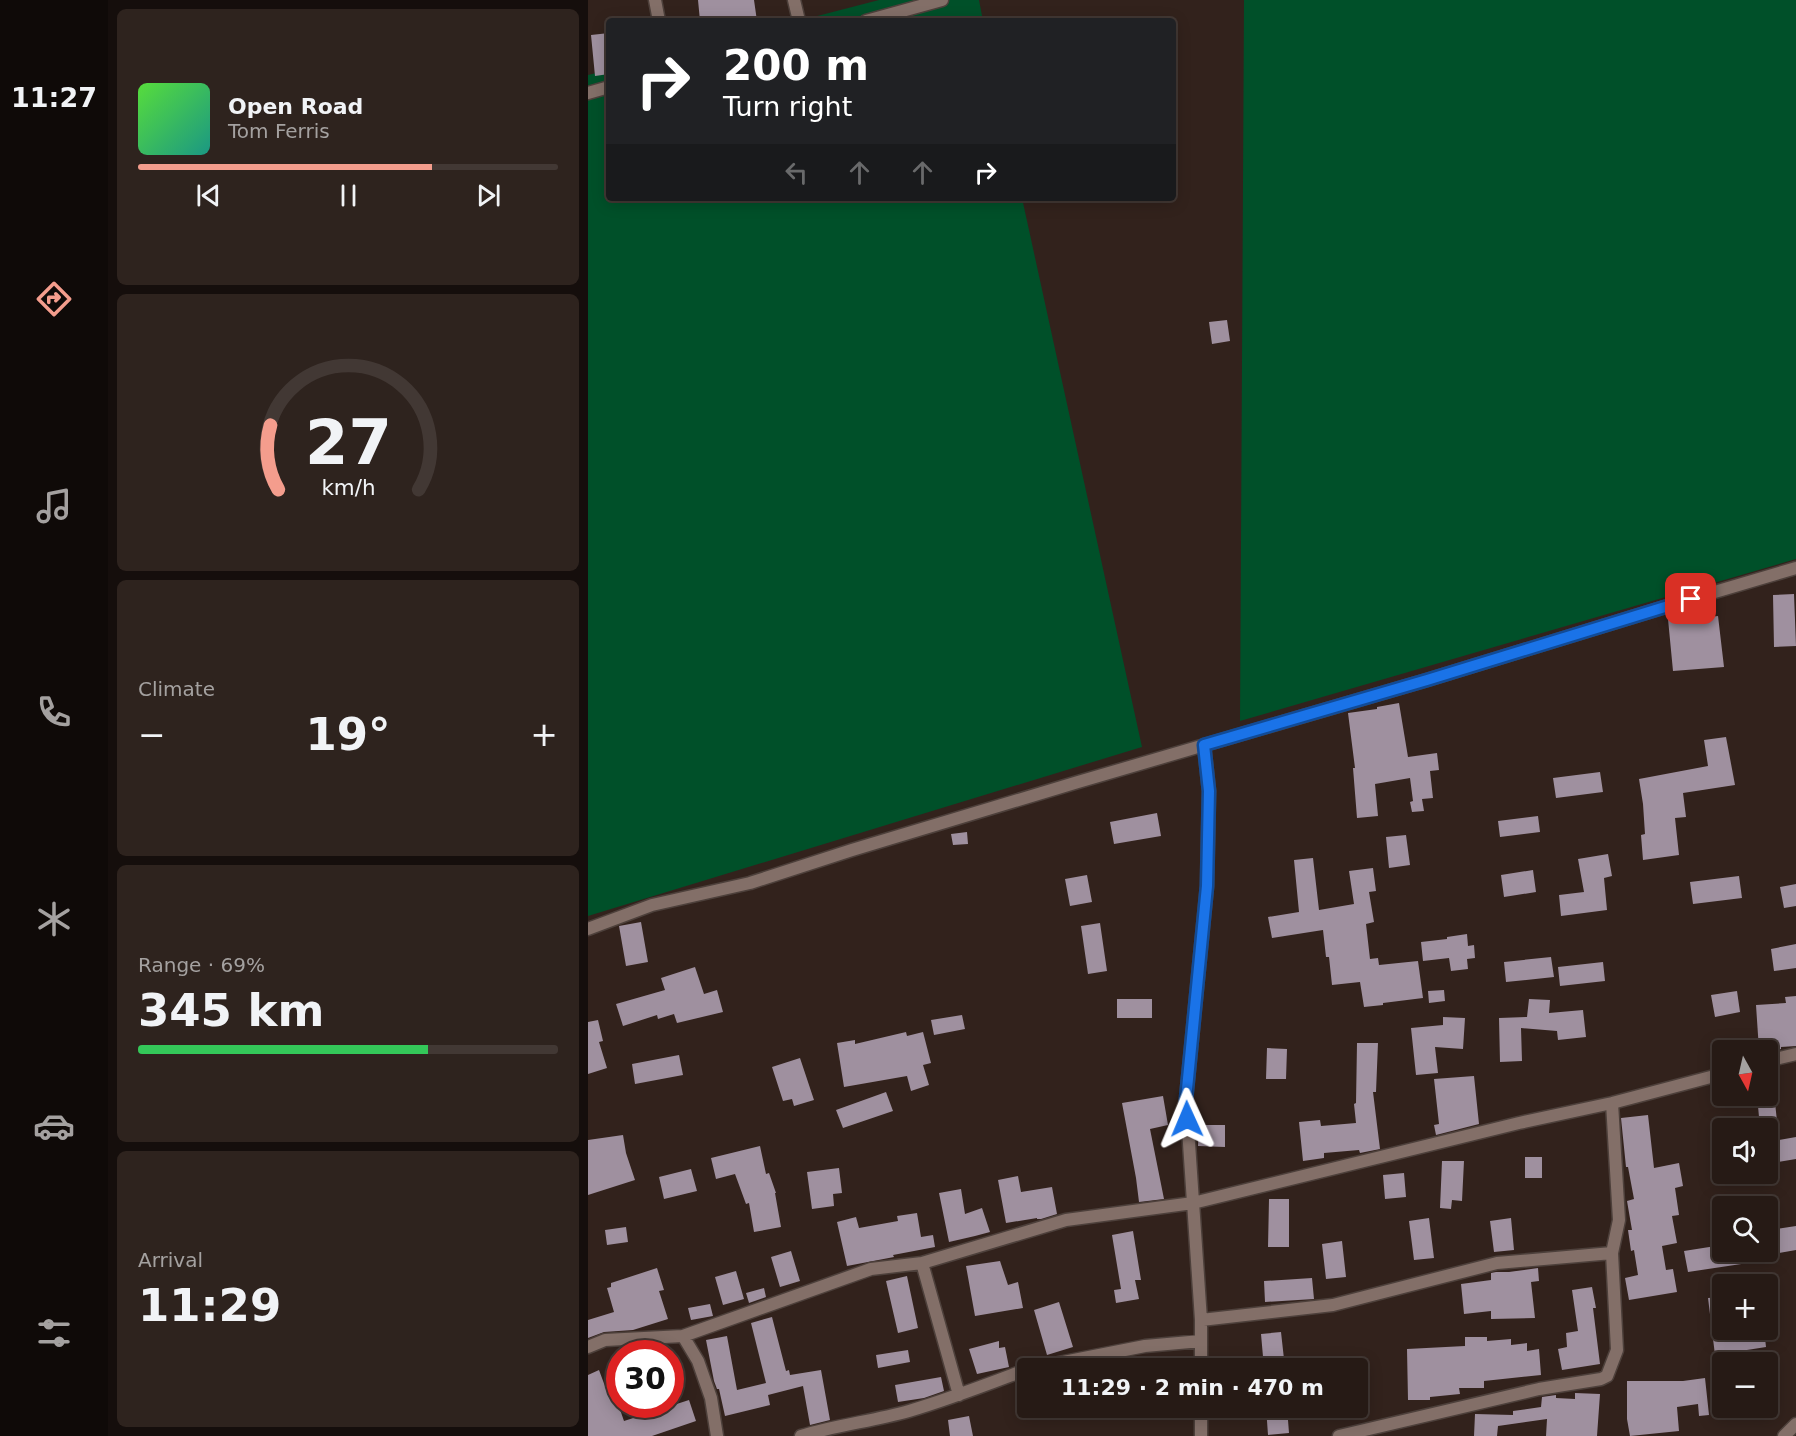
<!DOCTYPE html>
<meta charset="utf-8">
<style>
body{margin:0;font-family:"DejaVu Sans",sans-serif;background:#2e231e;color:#f1f3f6;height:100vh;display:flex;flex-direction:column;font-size:22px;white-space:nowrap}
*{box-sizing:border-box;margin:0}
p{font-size:20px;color:#a4a1a0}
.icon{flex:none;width:33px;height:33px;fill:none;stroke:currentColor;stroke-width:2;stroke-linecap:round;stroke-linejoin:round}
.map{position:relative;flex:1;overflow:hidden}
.drawer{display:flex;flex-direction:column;gap:9px;padding:9px;background:#150e0c;width:480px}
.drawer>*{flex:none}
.banner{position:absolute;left:18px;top:18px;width:570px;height:183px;border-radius:6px;box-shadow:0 3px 15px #0003,0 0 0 2px #423834;background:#202124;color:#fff;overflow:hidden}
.needle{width:39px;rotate:172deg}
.buttons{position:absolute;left:1124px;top:1040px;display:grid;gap:12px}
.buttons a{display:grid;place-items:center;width:66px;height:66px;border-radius:6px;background:#261a15;box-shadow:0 3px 15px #0003,0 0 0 2px #423834;font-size:30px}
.speed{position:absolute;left:18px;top:1340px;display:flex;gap:12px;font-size:30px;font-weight:700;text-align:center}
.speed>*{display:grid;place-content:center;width:78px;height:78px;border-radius:50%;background:#261a15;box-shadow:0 3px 15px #0003,0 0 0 2px #423834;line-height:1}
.speed .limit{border:9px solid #d22;background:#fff;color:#111}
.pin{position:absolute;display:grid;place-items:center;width:51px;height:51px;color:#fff;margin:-26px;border-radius:12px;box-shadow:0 3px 9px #0006}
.me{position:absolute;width:66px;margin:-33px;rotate:359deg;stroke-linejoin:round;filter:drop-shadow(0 0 4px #0008)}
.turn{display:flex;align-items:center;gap:21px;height:126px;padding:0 18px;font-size:27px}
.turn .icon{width:78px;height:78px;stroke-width:2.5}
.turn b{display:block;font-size:42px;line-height:51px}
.lanes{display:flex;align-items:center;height:57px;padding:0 18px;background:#0003;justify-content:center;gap:30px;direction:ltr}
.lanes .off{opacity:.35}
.big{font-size:45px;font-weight:700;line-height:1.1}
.drawer .tile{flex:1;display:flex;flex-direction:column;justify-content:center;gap:9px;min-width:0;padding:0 21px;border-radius:9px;background:#2e231e}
.drawer .dial{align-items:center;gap:0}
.dial svg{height:156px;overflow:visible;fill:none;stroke:#423834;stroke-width:7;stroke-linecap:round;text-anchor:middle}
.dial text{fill:#f1f3f6;stroke:none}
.song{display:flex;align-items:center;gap:18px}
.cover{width:72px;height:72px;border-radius:9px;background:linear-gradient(135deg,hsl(110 70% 55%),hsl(170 70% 35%))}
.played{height:6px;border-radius:3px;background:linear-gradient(90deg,#f49d8d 70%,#423834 70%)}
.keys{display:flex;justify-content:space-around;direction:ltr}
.heat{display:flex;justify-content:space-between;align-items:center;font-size:33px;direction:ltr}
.charge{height:9px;border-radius:4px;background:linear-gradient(90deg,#34c759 69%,#423834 0)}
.trip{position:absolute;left:429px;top:1358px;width:351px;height:60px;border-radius:6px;background:#261a15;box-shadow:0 3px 15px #0003,0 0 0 2px #423834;font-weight:700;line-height:60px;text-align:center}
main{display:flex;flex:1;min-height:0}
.tab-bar{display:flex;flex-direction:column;width:108px;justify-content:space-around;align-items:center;background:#0f0a08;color:#a4a1a0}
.tab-bar .icon{width:42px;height:42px}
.tab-bar .on{color:#f49d8d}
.tab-bar b{font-size:27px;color:#f1f3f6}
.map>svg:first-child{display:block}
.green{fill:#005029}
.building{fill:#9f909f}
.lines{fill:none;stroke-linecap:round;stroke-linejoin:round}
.street-casing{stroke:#4d403b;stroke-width:15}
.street{stroke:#836f68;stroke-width:12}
.route-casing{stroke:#114b97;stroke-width:15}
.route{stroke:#1a73e8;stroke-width:10}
</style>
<main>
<nav class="tab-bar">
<b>11:27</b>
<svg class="icon on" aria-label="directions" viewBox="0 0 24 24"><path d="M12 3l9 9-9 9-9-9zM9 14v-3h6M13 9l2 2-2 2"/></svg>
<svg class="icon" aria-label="music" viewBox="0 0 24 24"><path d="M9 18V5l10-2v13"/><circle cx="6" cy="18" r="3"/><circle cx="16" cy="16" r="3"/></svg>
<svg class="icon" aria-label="phone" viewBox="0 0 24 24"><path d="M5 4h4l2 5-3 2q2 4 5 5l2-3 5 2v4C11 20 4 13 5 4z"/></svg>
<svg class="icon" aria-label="climate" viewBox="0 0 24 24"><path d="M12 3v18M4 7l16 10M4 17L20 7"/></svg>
<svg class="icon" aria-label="car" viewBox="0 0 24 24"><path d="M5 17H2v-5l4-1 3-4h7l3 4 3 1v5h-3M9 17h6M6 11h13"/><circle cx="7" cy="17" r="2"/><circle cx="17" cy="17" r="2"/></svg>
<svg class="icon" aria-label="filters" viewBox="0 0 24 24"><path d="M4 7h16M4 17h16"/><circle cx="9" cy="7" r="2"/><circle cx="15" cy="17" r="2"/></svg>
</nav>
<section class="drawer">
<div class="tile">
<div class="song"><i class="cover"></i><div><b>Open Road</b><p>Tom Ferris</p></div></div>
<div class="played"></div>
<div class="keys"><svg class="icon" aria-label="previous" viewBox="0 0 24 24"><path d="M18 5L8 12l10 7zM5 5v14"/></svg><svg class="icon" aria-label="pause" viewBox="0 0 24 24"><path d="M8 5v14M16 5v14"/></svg><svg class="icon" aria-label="next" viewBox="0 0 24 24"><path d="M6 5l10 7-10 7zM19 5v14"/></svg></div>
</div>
<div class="tile dial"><svg viewBox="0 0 100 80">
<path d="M14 69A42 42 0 1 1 86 69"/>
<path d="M14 69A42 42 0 0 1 10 36" stroke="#f49d8d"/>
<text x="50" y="56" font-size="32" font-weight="700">27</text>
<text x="50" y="72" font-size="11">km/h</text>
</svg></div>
<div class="tile"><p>Climate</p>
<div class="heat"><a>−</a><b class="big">19°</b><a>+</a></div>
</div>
<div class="tile"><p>Range · 69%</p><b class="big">345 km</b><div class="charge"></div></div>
<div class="tile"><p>Arrival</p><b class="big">11:29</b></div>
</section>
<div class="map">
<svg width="1208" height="1436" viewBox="0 0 1208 1436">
<rect width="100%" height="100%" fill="#32221c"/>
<path class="green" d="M291 0H391L395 21H210Z
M656 0H1208V559L652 721Z
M21 70V198H434L554 747 0 916V75Z"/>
<path class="building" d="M110 0H166L169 21H112Z
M21 33V74L7 76 3 35Z
M639 320 642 341 624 344 621 322Z
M1206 594 1208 646 1186 647 1185 595Z
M1130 616 1136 667 1085 671 1080 619 1104 617V619Z
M811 703 820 757 849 753 851 770 842 771 845 798 834 799 836 811 824 812 822 802 825 801 822 778 787 784 790 816 769 818 765 768H767L760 713 789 709V707Z
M1138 737 1147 785 1095 793 1098 817 1087 818 1091 855 1055 860 1053 835 1057 834 1055 804 1051 779 1120 766 1116 740Z
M1012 772 1015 792 968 798 965 778Z
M569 813 573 836 526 844 522 822Z
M950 816 952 832 912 837 910 821Z
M379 832 380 844 365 845 363 834Z
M818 835 822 865 801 868 798 837Z
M1020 854 1024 876 1016 878 1019 910 973 916 971 895 996 892 990 859Z
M725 858 731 910 766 904 761 871 785 868 788 891 781 892 786 922 778 924 782 959 790 958 791 965 830 961 835 998 795 1003V1005L776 1007 772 982 744 985 741 957H738L735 930 684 938 680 917 711 912 706 860Z
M945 870 948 892 916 897 913 875Z
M499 875 504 902 482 906 477 879Z
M1151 876 1154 898 1105 904 1102 882Z
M1208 884V906L1196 908 1192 887Z
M53 922 60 962 38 966 31 926Z
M512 923 519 971 500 974 493 926Z
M879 934 880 946 886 945 887 958 879 959 880 969 863 971 861 958 835 961 833 942 859 939V937Z
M1208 944V968L1186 971 1183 949Z
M963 957 966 977 918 982 916 962Z
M1015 962 1017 981 972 986 970 967Z
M107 967 116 994 129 990 135 1012 89 1023 86 1014 70 1019 69 1015 35 1026 28 1004 77 990 73 978Z
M856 990 857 1001 841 1003 840 991Z
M1149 991 1152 1012 1127 1017 1123 995Z
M1208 996V1046L1193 1047V1049L1179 1053V1050H1171L1168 1005 1198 1003 1197 997Z
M529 999H564V1018H529Z
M941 999 962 1000 961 1013 995 1010 998 1037 970 1040 969 1031 933 1028 934 1061 912 1062 911 1018 939 1017Z
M374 1015 377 1029 346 1035 343 1020Z
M855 1017 877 1018 875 1049 847 1047 850 1073 828 1075 823 1028 855 1025Z
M10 1020 15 1041 11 1042 19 1068 0 1074V1022Z
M318 1032 319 1036 335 1032 343 1063 335 1065 341 1085 323 1091 319 1076 256 1087 249 1043 267 1040V1044Z
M769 1043H790L788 1092H785L792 1149 772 1153 771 1150 736 1153V1158L715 1161 711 1122 732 1120 733 1126 768 1123 766 1104 768 1103Z
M679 1048 699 1049 698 1079H678Z
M91 1055 95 1075 47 1084 44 1064Z
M212 1058 226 1100 206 1106 204 1099 195 1101 184 1067Z
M886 1076 891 1124 848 1135 846 1125 851 1124 846 1079Z
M298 1092 305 1111 255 1128 248 1110Z
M1186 1093 1191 1140 1208 1137V1159L1179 1164V1128H1172L1169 1095Z
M575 1096 580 1125 562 1129 576 1199 551 1202 548 1178 534 1103Z
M1060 1115 1066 1168 1091 1163 1095 1186 1087 1188 1091 1215 1084 1216 1089 1243 1074 1246 1078 1270 1085 1269 1089 1292 1041 1300 1037 1278 1050 1275 1046 1250 1043 1251 1040 1230H1044L1039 1201 1046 1199 1040 1167H1038L1033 1118Z
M611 1125H637V1147L610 1146Z
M35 1135 38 1153 47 1180 0 1195V1140Z
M172 1146 178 1174 181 1173 188 1193H187L193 1227 166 1232 161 1203 158 1204 147 1174 128 1179 123 1158Z
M937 1157H954V1178H937Z
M854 1161H876L874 1201 864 1200 863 1209 852 1208Z
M251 1168 254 1193 245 1194 246 1206 224 1209 219 1172Z
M103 1169 109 1191 76 1199 71 1177Z
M816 1173 818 1197 797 1199 795 1175Z
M430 1176 433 1192 464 1187 469 1214 453 1219H449V1218L418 1223 410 1180Z
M373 1189 377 1214 394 1208 402 1232 387 1236 361 1242 351 1193Z
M681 1199H701V1247H680Z
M329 1213 333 1237 345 1235 347 1247 305 1255 306 1257 259 1266 249 1222 268 1217 271 1228 310 1221 309 1216Z
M841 1218 846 1258 826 1260 821 1221Z
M923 1218 926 1250 906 1252 902 1221Z
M1208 1226V1250L1191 1253 1188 1229Z
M38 1227 40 1242 19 1245 17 1230Z
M545 1231 553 1280H547L551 1299 528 1303 526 1290 533 1289 524 1235Z
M754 1241 758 1277 738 1279 734 1244Z
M1134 1245V1251H1158L1160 1263 1100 1272 1096 1251Z
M203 1251 212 1281 192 1287 183 1257Z
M412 1261 420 1285 430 1282 435 1308 387 1316 378 1266Z
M69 1268 76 1290 71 1291 80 1319 45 1330 16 1332 0 1338V1320L26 1312 19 1288 23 1287V1283Z
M950 1268 951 1281 943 1282 947 1318 903 1319V1311L876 1314 873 1284 903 1280V1273L908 1272H921Z
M148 1271 156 1299 135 1305 127 1277Z
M319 1276 330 1328 310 1333 298 1281Z
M724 1278 726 1299 677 1302 676 1281Z
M1004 1287 1008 1308H1005L1012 1364 974 1370 970 1349 979 1347 978 1333 990 1331 984 1290Z
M176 1288 178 1297 161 1303 158 1293Z
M1134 1297V1329H1176L1178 1347 1127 1355 1120 1298Z
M471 1302 485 1347 459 1355 446 1310Z
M122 1304 125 1316 103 1320 100 1308Z
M184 1317 198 1371 201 1370 202 1375 233 1370 242 1420 222 1425 215 1386 180 1395 182 1405 137 1416 131 1389H129L126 1381 118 1340 139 1336 149 1390 178 1383 163 1323Z
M693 1332 697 1368H676L673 1334Z
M877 1337H899V1341L923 1339V1345L939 1343V1351L951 1349 953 1375 896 1381V1388H871L872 1394 842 1397V1400H820L819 1349 877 1346Z
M411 1341V1348L417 1347 421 1367 389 1374 381 1349Z
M320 1350 322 1362 290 1368 288 1355Z
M11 1370 21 1397 27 1395 36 1421 101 1400 108 1421 64 1436H0V1375Z
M353 1377 356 1391 336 1398 310 1402 307 1385Z
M1117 1378 1121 1415 1111 1416 1110 1404 1089 1407 1091 1431 1042 1436 1039 1419V1381H1095Z
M987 1393 1012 1394 1009 1436H958L959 1419 910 1426 909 1436H886L887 1414 925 1415V1411L953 1407 954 1397 968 1395V1398L987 1399Z
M678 1407H699L701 1433 680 1435Z
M381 1416 385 1436H362L360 1420Z"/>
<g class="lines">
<g class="street-casing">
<path id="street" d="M67 0 71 21
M206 0 211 21
M278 21 354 0
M0 93 21 87
M0 929 64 905 162 883 264 850 490 782 839 680 1103 599 1208 568
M1179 1061 1208 1054
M334 1263 371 1395
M613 1320 745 1305 909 1263 1024 1253
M95 1336 110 1361 123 1398 129 1436
M0 1347 17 1340 95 1336 283 1269 334 1263 478 1220 605 1203 931 1123 1024 1103 1134 1074
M445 1368 557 1346 613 1341
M613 1368V1320L598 1099 619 886 621 791 616 745
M213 1436C249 1425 286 1421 321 1411 362 1399 400 1384 440 1369
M613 1436V1407
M751 1436 951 1389 1013 1379 1019 1376 1029 1350 1024 1253 1031 1220 1024 1103
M1196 1436 1208 1424"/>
</g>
<use href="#street" class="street"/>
</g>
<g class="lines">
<g class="route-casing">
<path id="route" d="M599 1119 598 1099 619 886 621 791 616 745 839 680 1103 599"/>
</g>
<use href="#route" class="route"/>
</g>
</svg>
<div class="buttons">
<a><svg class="needle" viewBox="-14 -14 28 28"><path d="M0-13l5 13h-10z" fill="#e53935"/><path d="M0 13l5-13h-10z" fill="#a4a1a0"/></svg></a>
<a><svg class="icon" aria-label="sound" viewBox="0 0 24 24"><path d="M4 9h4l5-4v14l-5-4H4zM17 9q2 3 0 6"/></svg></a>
<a><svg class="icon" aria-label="search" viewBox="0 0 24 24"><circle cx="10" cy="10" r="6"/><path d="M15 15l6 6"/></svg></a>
<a>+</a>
<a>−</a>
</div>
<div class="speed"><div class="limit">30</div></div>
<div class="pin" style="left:1103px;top:599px;background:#d93025"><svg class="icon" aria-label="arrive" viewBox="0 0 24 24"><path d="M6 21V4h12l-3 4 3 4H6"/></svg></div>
<svg class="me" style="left:599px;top:1119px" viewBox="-20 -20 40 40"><path d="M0-17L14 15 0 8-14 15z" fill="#1a73e8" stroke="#fff" stroke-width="4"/></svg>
<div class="trip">11:29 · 2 min · 470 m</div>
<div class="banner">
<div class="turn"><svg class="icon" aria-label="right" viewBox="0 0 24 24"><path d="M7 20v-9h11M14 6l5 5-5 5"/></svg><div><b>200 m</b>Turn right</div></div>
<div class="lanes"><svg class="icon off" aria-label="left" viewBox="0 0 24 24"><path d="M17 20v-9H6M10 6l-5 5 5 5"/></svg><svg class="icon off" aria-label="ahead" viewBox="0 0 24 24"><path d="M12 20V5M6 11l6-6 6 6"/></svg><svg class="icon off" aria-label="ahead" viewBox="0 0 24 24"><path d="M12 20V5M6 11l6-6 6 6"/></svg><svg class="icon" aria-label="right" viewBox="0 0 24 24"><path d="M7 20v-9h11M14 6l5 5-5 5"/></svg></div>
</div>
</div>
</main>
